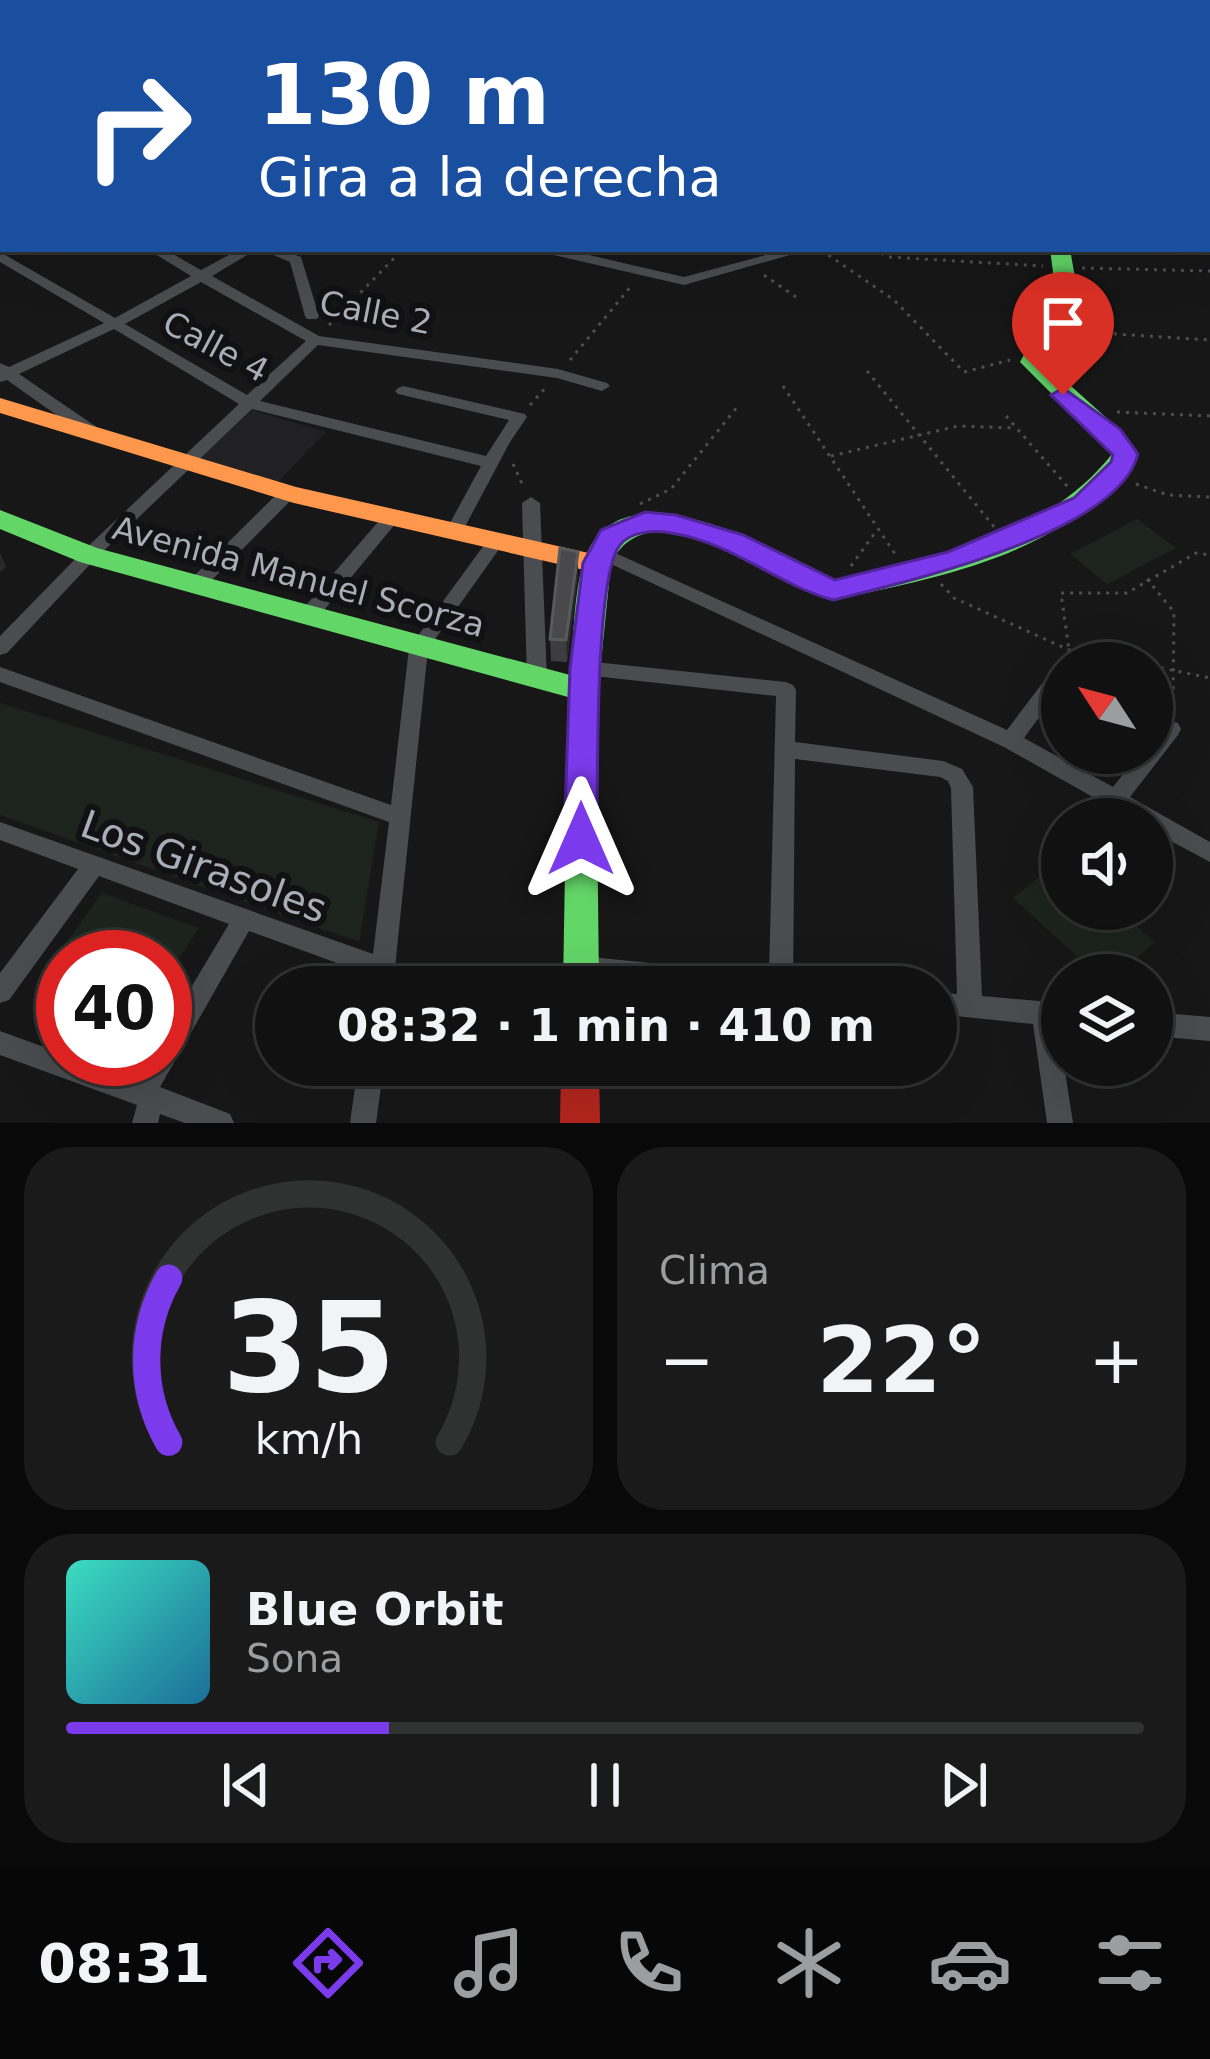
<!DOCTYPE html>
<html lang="es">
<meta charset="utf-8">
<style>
body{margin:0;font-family:"DejaVu Sans",sans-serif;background:#1a1a1a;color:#f1f3f6;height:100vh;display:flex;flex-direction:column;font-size:45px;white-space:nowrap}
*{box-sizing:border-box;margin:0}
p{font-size:39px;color:#9c9d9f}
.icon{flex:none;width:66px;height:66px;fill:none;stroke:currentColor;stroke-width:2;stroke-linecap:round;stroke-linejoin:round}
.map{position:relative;height:1123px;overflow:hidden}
.sheet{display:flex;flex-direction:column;gap:24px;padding:24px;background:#090909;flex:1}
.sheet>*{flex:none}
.guide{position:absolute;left:0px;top:0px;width:1212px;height:252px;box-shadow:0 12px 48px #0002,0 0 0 3px #303131;background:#1a4fa0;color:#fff;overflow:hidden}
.needle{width:78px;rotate:306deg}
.buttons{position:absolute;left:1041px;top:642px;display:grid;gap:24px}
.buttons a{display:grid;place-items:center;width:132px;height:132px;border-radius:50%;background:#111;box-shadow:0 12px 48px #0002,0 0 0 3px #303131;font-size:60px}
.speed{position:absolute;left:36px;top:930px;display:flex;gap:24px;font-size:60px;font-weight:700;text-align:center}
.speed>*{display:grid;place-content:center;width:156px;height:156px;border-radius:50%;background:#111;box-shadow:0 12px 48px #0002,0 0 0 3px #303131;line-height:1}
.speed .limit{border:18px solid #d22;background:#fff;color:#111}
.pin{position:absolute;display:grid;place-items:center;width:102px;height:102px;color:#fff;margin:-123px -51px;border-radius:50% 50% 50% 0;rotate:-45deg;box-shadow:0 0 12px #0007}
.pin .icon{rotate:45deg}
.me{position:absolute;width:132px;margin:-66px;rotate:0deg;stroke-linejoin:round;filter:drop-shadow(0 0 9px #0008)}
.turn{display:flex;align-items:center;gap:42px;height:252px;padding:0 60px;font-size:54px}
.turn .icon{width:156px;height:156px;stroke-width:2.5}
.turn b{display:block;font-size:84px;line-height:102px}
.big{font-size:90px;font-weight:800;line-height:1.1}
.sheet .tile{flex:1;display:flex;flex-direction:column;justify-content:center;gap:18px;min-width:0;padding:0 42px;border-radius:48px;background:#1a1a1a}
.sheet .dial{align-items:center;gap:0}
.dial svg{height:312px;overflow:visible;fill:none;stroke:#303131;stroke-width:7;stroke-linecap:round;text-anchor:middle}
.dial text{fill:#f1f3f6;stroke:none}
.song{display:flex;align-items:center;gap:36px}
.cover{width:144px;height:144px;border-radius:18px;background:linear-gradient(135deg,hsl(170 70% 55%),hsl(200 70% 35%))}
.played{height:12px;border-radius:6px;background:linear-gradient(90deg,#7c3aed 30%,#303131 30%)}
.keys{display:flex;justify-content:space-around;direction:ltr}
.heat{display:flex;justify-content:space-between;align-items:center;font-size:66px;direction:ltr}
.sheet .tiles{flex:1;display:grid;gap:24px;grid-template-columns:1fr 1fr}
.tile:last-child{grid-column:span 2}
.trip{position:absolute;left:255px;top:966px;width:702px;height:120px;border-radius:60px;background:#111;box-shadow:0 12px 48px #0002,0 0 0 3px #303131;font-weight:800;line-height:120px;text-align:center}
.tabs{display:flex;height:192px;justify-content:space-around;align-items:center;background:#070707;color:#9c9d9f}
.tabs .icon{width:84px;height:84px}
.tabs .on{color:#7c3aed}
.tabs b{font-size:54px;color:#f1f3f6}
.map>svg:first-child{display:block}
.built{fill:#212123}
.green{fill:#1d241e}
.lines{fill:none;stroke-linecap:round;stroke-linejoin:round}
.path{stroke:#4d4e52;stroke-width:3;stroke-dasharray:3 6;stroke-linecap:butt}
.street{fill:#4b4c50;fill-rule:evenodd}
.fast{fill:#63d668;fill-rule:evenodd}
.slow{fill:#ff974d;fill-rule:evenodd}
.jam{fill:#b3261e;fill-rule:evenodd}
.wall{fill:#3d3d3f}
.shaded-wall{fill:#29292a}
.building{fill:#49494c;stroke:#58595d;stroke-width:3}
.route{fill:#7c3aed;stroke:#51269a;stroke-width:3}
.labels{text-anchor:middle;stroke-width:12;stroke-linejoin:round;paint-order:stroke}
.street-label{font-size:33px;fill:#a8adb8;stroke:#111113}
.near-street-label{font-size:39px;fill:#a8adb8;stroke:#111113}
</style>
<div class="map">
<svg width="1210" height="1123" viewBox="0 0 1210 1123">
<rect width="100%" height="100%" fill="#171717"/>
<path class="built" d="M252 410 326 432 278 482 197 461Z"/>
<path class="green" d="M1137 519 1176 548 1107 584 1070 554Z
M0 703 379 822 359 942 0 815Z
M1060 860 1062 909H1117L1155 942 1118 975H1098L1013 898Z
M102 893 199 928 165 979V957H73L59 952Z"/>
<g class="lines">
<path class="path" d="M1037 0 1049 3
M137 3 143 0
M948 3 953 0
M1021 3 1026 0
M873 249 888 257 1043 266
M821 250 894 300 964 372 1010 360
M1082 268 1210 271
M764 275 796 297
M329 325 403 249
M1069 331 1210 340
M570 360 633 284
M867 371 995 528
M783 386 895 554
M530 405 548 385
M1117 412 1210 416
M1006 416 1068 487
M831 456 958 426 1016 428
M513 464 524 488
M1136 484 1168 495 1210 497
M640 504 671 489 738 406
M851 566 877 530
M1147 579 1174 612 1173 710
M941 584 954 598 1069 650 1137 663
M1063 663 1069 650 1061 593H1127L1196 553 1210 555
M1152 666 1210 678"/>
<path class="street" d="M98 0H113L117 3H102Z
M216 0H233L238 3H221Z
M278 0H292L288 3H274Z
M537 0H559L564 3H542Z
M634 0H645L643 3H632Z
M708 0H719L717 3H706Z
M753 0H763V3H753Z
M823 0H833V1L824 3Z
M898 0H909L907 3H896Z
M0 23 3 24V30L0 29Z
M0 70H3V76H0Z
M1209 223H1210V233H1209Z
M147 249H164L201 270 240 249H257L212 276 319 336 558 369 607 383 610 386 602 391 557 378 318 345 260 401 486 456 509 420 398 394 395 391 398 388 403 386 525 414 527 417 510 442 459 538H447L444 534 481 466 252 409 95 559 7 653 0 655V636L83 551 239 404 114 329 19 374 101 430 103 434 101 438H89L7 380 0 382V363L9 367 104 323 0 262V252L115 318 191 276ZM201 282 306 341 247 395 125 324Z
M259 249H279L301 257 319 316 317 319H307L305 316 290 262Z
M538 249H563L684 277 788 249H811L684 285 545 253Z
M288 487 297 493 294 497 203 589H191L188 584 191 579 282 489Z
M531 497 540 503 547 679 544 684H530L527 679 522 503Z
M390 513 399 519 396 523 315 621H301L299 616 301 611 384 515Z
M493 539 502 545 428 649 393 987H369L370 975 249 931 160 1087 230 1114 234 1123H185L160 1114 158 1123H132L137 1105 0 1055V1031L63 1054V1059H78L136 1080 148 1059H165V1031L229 924 99 876 9 1000 0 1003V973L78 869 0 840V822L373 954 389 822 0 682V667L391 805 409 648 487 541Z
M602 547 1007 730 1047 677H1061V687L1024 738 1113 787 1140 753H1152C1152 738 1159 717 1178 723L1181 729 1178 735 1130 797 1210 842V862L1152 831V819H1132L1004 747 596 557 593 553 596 549Z
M585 661 786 682 793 685 796 690 795 742 943 761 962 769 973 787 982 996 1062 1003V1027L1058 1026 1073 1123H1047L1033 1024 936 1014V992L957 994 951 788 948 781 940 777 795 759 793 987H669L573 975 569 967 573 959 581 956 769 975 776 696 585 675 578 673 575 668 578 663Z
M1152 1012 1210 1017V1041L1152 1036Z
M358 1065H384L376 1123H350Z"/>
<path class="fast" d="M435 0H454L456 3H437Z
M1050 249H1070L1078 295 1043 361 1120 430 1137 454C1070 554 944 576 833 600 775 583 652 481 611 563L596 712 599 987H563L568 697 80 562 0 529V510L97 548 570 675C574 640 573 598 583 564 615 457 776 550 836 580 935 559 1046 538 1112 454L1020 362 1056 295Z"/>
<path class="slow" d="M3 219V231L0 232V220Z
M0 398 296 487 593 554 607 563 593 572 294 503 0 413Z"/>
<path class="jam" d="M561 1065H599L600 1123H560Z"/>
</g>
<path class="wall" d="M578 574 567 662 551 661 550 639Z
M63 981V1014L41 1006 37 999Z"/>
<path class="shaded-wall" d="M578 552V574L567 662 566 640Z
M0 553 6 567 0 572Z"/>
<path class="building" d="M560 548 578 552 566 640 550 639Z
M52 978 63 981V1008L37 999Z"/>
<path class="route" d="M1063 388 1120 429 1138 454C1118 534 905 582 833 600 776 584 731 542 671 533 654 530 631 531 620 545 594 576 598 789 597 839L593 849 581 854 569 849 564 839 570 668 583 563 601 530 645 512 676 515 743 535 835 580 948 552 1074 498 1111 462 1113 455 1051 395Z"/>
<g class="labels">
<g class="street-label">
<text transform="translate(376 312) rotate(11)" y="12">Calle 2</text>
<text transform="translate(216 346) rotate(28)" y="12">Calle 4</text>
<text transform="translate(299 576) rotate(15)" y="12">Avenida Manuel Scorza</text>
</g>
<g class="near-street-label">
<text transform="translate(204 866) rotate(20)" y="14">Los Girasoles</text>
</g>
</g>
</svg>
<div class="buttons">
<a><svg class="needle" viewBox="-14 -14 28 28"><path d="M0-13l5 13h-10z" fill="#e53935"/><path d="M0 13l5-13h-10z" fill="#9c9d9f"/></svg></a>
<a><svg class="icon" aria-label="sound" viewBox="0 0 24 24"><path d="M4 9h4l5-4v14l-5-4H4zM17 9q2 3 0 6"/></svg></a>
<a><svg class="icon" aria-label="layers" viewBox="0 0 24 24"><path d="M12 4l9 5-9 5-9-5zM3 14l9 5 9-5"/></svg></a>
</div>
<div class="speed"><div class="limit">40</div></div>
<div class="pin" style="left:1063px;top:395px;background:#d93025"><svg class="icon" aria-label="arrive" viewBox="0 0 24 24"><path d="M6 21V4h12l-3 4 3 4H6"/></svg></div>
<svg class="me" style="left:581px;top:839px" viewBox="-20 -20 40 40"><path d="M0-17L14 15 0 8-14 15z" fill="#7c3aed" stroke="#fff" stroke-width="4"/></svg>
<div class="trip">08:32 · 1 min · 410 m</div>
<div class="guide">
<div class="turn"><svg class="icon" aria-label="right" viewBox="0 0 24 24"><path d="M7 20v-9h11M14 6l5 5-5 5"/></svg><div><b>130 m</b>Gira a la derecha</div></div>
</div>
</div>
<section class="sheet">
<div class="tiles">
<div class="tile dial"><svg viewBox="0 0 100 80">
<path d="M14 69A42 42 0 1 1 86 69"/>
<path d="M14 69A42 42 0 0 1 14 27" stroke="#7c3aed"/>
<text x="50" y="56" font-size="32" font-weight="700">35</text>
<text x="50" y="72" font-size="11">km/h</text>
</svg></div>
<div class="tile"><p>Clima</p>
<div class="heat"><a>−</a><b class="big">22°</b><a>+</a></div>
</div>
<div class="tile">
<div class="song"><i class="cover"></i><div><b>Blue Orbit</b><p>Sona</p></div></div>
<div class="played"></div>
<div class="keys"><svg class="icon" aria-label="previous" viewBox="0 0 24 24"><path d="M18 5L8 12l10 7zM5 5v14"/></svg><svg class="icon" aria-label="pause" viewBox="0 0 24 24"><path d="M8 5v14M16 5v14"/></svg><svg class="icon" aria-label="next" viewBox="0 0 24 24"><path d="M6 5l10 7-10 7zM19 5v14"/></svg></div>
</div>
</div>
</section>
<nav class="tabs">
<b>08:31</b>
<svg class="icon on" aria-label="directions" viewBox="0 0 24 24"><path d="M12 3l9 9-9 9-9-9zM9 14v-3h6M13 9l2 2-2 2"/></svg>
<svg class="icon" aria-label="music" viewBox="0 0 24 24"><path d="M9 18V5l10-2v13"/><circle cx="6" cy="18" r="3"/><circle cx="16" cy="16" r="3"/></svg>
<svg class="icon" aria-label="phone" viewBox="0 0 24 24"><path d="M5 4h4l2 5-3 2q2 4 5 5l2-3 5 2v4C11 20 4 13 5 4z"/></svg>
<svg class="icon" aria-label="climate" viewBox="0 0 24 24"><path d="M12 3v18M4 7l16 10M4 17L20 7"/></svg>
<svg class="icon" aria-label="car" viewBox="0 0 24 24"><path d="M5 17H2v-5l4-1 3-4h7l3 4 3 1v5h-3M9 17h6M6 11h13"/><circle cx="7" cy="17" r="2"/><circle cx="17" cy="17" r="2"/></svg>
<svg class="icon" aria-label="filters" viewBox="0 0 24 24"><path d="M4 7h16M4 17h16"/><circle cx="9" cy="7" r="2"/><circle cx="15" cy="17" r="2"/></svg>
</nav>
